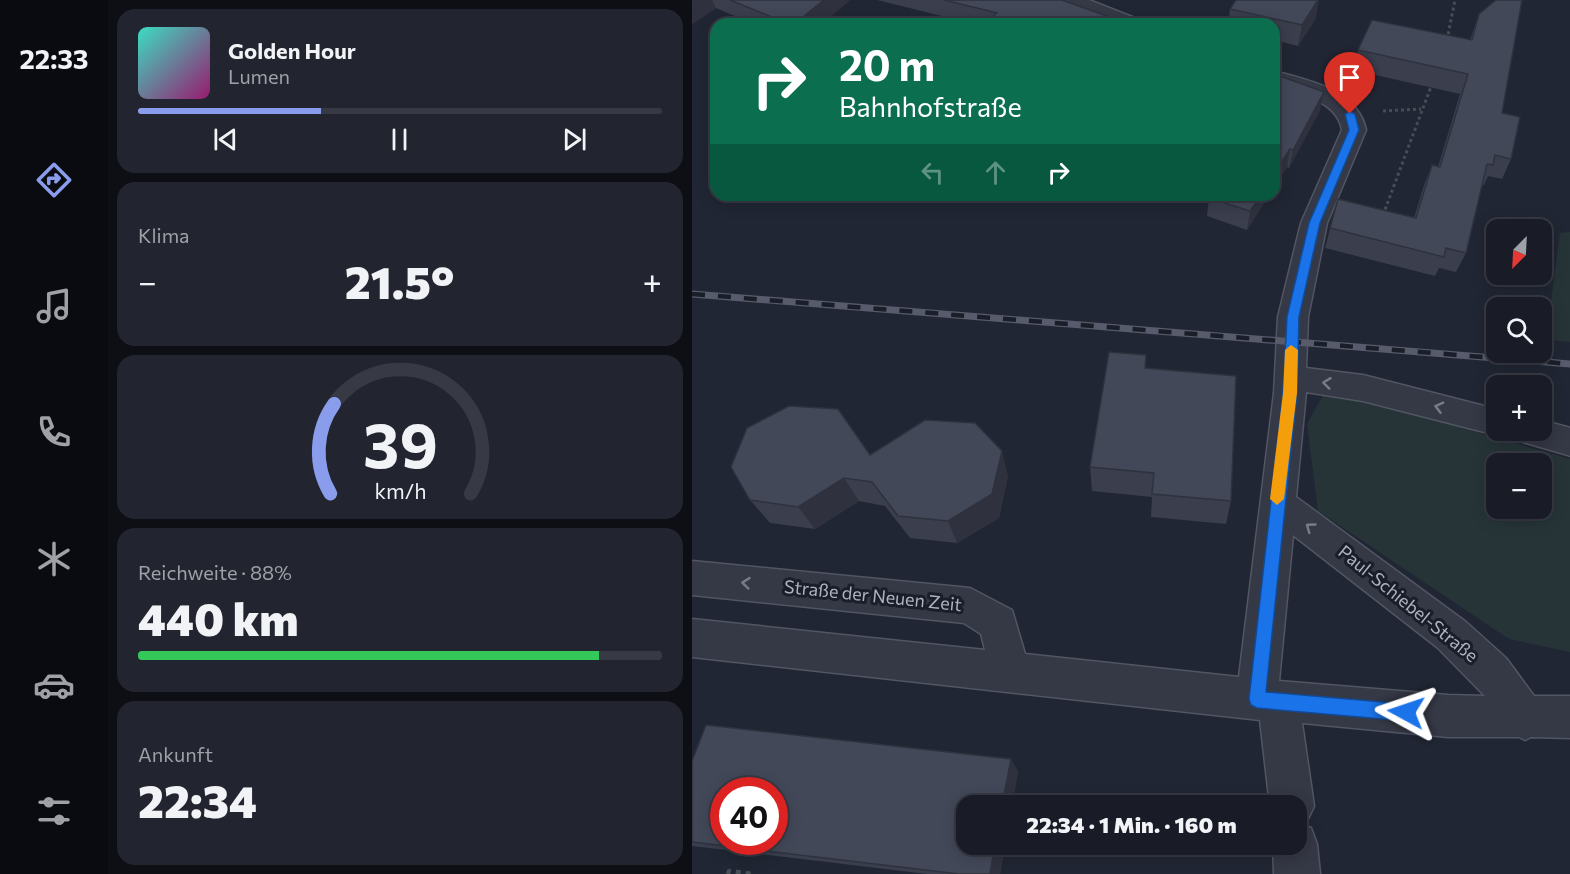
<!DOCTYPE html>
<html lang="de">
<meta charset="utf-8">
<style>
body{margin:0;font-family:Commissioner,sans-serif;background:#22252f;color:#f1f3f6;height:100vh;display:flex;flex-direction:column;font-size:22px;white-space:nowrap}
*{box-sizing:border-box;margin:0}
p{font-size:20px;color:#9fa1a7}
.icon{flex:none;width:33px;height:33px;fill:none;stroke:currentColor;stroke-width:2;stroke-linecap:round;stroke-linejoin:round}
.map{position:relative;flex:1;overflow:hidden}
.sheet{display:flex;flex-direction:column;gap:9px;padding:9px;background:#0e0f15;width:584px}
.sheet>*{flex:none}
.hud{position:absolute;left:18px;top:18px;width:570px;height:183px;border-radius:18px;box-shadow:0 3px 15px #0003,0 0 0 2px #373a44;background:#0b6e4f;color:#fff;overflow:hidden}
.needle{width:39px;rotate:204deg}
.fabs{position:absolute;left:794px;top:219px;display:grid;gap:12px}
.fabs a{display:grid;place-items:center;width:66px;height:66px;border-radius:12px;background:#191c27;box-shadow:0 3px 15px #0003,0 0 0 2px #373a44;font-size:30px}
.speed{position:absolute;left:18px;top:777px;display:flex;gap:12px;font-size:30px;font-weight:700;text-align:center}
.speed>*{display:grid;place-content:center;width:78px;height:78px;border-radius:50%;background:#191c27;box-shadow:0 3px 15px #0003,0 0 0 2px #373a44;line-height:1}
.speed .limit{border:9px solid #d22;background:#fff;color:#111}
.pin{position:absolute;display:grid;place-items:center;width:51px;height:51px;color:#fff;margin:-62px -26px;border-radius:50% 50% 50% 0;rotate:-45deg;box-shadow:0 0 6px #0007}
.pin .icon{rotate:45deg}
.me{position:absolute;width:66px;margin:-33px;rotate:275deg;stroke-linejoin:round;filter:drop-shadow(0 0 4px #0008)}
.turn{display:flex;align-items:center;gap:21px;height:126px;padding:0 30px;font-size:27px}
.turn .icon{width:78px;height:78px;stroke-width:2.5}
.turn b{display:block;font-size:42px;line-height:51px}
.lanes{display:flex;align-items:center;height:57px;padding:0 30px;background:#0003;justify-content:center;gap:30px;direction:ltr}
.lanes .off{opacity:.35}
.big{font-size:45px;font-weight:800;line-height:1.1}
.sheet .card{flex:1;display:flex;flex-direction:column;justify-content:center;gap:9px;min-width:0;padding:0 21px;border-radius:18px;background:#22252f}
.sheet .dial{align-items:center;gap:0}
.dial svg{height:156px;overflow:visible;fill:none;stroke:#373a44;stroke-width:7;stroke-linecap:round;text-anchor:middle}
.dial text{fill:#f1f3f6;stroke:none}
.song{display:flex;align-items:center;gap:18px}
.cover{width:72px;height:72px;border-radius:9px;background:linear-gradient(135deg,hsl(170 70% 55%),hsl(320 70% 35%))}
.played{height:6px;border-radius:3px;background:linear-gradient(90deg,#899dec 35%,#373a44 35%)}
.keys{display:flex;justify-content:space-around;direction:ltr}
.heat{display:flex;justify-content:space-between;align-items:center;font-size:33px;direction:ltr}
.charge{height:9px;border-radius:4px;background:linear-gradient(90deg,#34c759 88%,#373a44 0)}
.trip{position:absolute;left:264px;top:795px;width:351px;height:60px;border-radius:18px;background:#191c27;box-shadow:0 3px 15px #0003,0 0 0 2px #373a44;font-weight:800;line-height:60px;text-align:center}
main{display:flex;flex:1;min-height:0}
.tabs{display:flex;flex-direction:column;width:108px;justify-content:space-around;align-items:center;background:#0a0b10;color:#9fa1a7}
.tabs .icon{width:42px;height:42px}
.tabs .on{color:#899dec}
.tabs b{font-size:27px;color:#f1f3f6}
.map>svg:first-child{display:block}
.green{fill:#263438;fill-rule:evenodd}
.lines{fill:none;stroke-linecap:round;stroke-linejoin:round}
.minor-casing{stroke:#525563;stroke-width:3}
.path-far1{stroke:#434f55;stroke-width:3;stroke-dasharray:3 3;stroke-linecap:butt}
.path{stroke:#434f55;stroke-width:4.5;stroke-dasharray:5 5;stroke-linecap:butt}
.minor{fill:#353845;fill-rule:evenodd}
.rail-casing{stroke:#575b6c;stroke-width:7}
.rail{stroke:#1a1e29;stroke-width:4.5;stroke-dasharray:13;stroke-linecap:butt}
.wall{fill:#3a3e4d}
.shaded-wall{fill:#2f323e}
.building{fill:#434859;stroke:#2f323e;stroke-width:1.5;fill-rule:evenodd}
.oneway{stroke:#787b8a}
.route{fill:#1a73e8;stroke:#114b97;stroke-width:1.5}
.slow{fill:#f59e0b}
.labels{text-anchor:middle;stroke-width:6;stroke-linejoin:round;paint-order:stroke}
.street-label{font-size:18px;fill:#afb2c2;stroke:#1a1e29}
</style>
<main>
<nav class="tabs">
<b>22:33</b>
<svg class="icon on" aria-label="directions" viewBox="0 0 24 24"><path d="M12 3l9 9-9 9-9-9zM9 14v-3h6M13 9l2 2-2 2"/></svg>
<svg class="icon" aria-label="music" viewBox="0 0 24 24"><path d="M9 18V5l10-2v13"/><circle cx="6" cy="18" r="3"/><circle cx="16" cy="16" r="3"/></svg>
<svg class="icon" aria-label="phone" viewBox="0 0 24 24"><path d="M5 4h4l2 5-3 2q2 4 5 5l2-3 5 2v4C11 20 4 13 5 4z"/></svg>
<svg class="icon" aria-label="climate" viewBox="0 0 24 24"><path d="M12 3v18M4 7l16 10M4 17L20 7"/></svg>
<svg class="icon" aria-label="car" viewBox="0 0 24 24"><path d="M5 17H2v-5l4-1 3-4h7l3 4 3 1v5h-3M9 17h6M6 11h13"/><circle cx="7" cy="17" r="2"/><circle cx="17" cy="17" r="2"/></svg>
<svg class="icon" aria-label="filters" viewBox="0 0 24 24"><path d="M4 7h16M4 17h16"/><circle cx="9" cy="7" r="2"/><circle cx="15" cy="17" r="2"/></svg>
</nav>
<section class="sheet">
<div class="card">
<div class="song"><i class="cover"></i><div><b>Golden Hour</b><p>Lumen</p></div></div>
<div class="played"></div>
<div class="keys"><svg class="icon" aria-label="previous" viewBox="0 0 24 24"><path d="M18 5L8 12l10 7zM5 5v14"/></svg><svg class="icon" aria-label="pause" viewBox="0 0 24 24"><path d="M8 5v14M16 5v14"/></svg><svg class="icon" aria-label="next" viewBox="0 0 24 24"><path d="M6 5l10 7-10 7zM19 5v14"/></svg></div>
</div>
<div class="card"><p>Klima</p>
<div class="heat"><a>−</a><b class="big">21.5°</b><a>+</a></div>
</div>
<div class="card dial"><svg viewBox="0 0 100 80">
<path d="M14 69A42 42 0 1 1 86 69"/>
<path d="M14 69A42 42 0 0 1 16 23" stroke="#899dec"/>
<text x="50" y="56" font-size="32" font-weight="700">39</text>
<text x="50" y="72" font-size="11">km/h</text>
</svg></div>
<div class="card"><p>Reichweite · 88%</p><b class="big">440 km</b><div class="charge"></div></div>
<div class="card"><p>Ankunft</p><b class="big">22:34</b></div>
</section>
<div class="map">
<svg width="879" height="874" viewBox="0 0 879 874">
<rect width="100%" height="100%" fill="#212634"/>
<path class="green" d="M878 232V342L849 339V311L858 309 868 233Z
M631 395 667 398 878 459V652L817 639 626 511 615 424ZM804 464H849V508H804Z"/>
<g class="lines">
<g class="minor-casing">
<path id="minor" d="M368 0H397L448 20 451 24H422L371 4Z
M582 71C616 80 666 90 674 130L635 223 616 317 614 368 671 375 804 409V430H816L804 435 671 401 614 392 604 497 774 622 814 658 842 696H879V738L839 737 833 740 827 737H756L610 723 622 806 615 821 609 824 619 828 625 844 628 874H582L581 844H604V806H578L568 720 0 657V619L293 650 289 634 272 623 0 595V561L278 588 320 610 333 654 547 677 582 393 586 317 609 223 650 130C645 100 607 94 582 85ZM601 535 746 648 793 696 756 695 587 681Z
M849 420 879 428V456L824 440 820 430H849Z"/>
</g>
<path class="path-far1" d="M755 40 763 0
M691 111 729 109
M691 215 740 84"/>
<path class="path" d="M36 874 37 871 61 874"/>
<use href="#minor" class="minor"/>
<g class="rail-casing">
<path id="rail" d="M0 294 879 364"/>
</g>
<use href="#rail" class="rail"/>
</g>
<path class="wall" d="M0 0H158L130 24H61L24 8 0 24Z
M185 0H370L437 24H282Z
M538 9 624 18 606 46 582 40V24H536Z
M787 14 810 113 819 159 810 179 796 176 792 185H790L774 253 764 272 747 268 743 276 633 248 646 199 722 218 732 185 740 165 746 167 768 94 661 70 666 50 778 40Z
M582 81 628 110 597 168 595 167 582 187Z
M577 195 555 230 515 216 517 198Z
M454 355V368L539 501 534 524 459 517 460 497 400 491 398 467Z
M178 455 316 476 307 518 265 543 218 538 193 506 167 501 123 529 78 523 58 500Z
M0 761 326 771 308 874H235L0 846Z"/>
<path class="shaded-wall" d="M2 0H20L24 8 0 24V1Z
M132 0H158L130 24H102Z
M626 0H627L624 18 606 46 610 25Z
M632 92 628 110 597 168 601 150Z
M598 149 595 167 582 187V174Z
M569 195H577L555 230 558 211Z
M310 451 316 476 307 518 265 543 256 521Z
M152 478 167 501 123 529 106 507Z
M319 759 326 771 320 806H310Z
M303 844H313L308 874H298Z"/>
<path class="building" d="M38 0H132L102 24H97Z
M252 0H370L437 24H292L305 13Z
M544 0H626L610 25 538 9Z
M804 0H830L810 113 828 117 819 159 803 155 801 165 795 164 774 253 754 248 752 257 638 228 646 199 724 218 740 165 748 167 776 74 666 50 680 20 780 40 787 14Z
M585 75 632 92 601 150 598 149 582 174V81Z
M519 195H569L558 211 517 198Z
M417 352 454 355 453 368 544 376 539 501 460 494 462 473 398 467Z
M97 406 146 409 178 455 233 420 283 423 310 451 300 494 256 521 206 516 180 482 152 478 106 507 58 500 39 467 55 428Z
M14 725 319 759 310 806H274V844H303L298 874H267L0 842V761ZM32 790H82V842H32Z"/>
<defs><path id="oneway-chevron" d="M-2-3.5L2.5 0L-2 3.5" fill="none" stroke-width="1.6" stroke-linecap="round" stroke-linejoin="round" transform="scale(1.5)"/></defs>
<g class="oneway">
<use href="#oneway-chevron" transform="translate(635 383) rotate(-173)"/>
<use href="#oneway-chevron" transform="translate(747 407) rotate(-165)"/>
<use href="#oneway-chevron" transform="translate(618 527) rotate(-144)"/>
<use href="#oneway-chevron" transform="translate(54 583) rotate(-174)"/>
</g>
<path class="route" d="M658 111 663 114 667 130 628 223 607 317 605 393 574 692 714 704 720 707 723 712 720 718 714 721 565 708 559 705 557 699 591 393 595 317 617 223 657 130 653 114Z"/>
<path class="slow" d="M599 345 606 350 605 393 592 499 585 505 578 499 591 393 593 350Z"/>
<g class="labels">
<g class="street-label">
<text transform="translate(181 596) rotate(6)" y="6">Straße der Neuen Zeit</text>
<text transform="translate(716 604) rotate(39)" y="6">Paul-Schiebel-Straße</text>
</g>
</g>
</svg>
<div class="fabs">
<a><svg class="needle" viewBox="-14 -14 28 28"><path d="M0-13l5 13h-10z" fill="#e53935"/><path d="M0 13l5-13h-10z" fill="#9fa1a7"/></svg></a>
<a><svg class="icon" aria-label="search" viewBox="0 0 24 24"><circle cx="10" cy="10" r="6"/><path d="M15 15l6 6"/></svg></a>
<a>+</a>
<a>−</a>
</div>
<div class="speed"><div class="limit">40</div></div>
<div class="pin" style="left:658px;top:114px;background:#d93025"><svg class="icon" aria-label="arrive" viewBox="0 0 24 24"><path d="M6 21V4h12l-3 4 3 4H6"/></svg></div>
<svg class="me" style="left:714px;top:712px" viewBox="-20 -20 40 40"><path d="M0-17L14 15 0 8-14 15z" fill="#1a73e8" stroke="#fff" stroke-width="4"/></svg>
<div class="trip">22:34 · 1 Min. · 160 m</div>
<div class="hud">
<div class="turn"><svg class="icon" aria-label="right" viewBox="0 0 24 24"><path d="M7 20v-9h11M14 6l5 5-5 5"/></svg><div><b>20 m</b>Bahnhofstraße</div></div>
<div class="lanes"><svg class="icon off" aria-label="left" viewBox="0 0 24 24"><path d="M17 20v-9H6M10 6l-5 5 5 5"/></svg><svg class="icon off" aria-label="ahead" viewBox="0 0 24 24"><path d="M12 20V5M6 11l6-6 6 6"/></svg><svg class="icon" aria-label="right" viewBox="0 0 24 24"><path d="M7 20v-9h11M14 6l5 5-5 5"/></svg></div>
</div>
</div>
</main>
